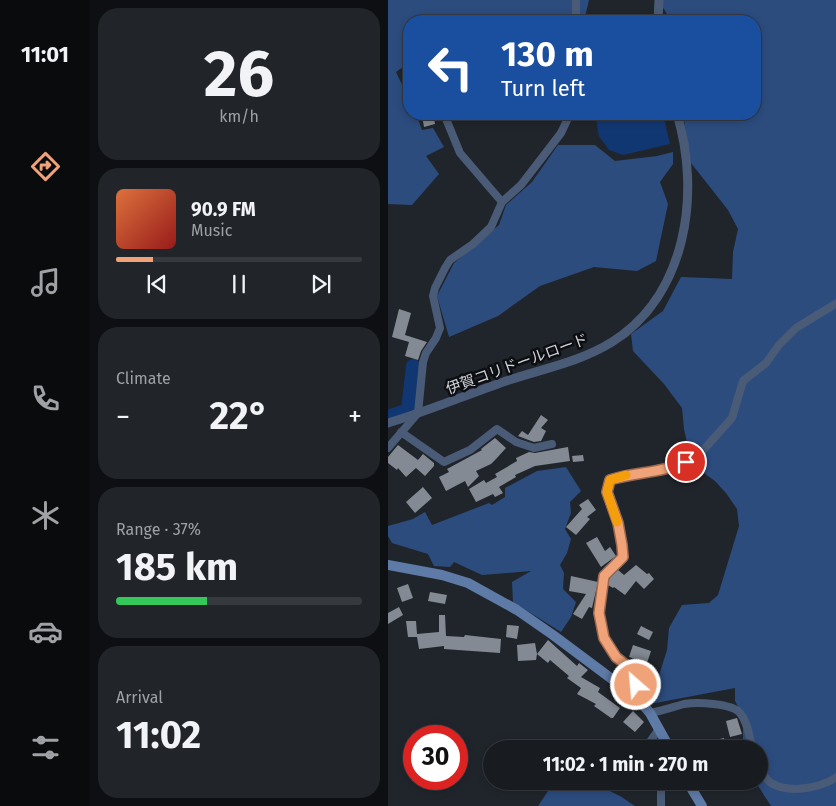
<!DOCTYPE html>
<meta charset="utf-8">
<style>
body{margin:0;font-family:"Fira Sans","Noto Sans JP",sans-serif;background:#21252a;color:#f1f3f6;height:100vh;display:flex;flex-direction:column;font-size:19px;white-space:nowrap}
*{box-sizing:border-box;margin:0}
p{font-size:16px;color:#9fa1a5}
.icon{flex:none;width:28px;height:28px;fill:none;stroke:currentColor;stroke-width:2;stroke-linecap:round;stroke-linejoin:round}
.map{position:relative;flex:1;overflow:hidden}
.side{display:flex;flex-direction:column;gap:8px;padding:8px;background:#0d0f12;width:298px}
.side>*{flex:none}
.guide{position:absolute;left:15px;top:15px;width:358px;height:105px;border-radius:20px;box-shadow:0 2px 8px #0003,0 0 0 1px #363a3f;background:#1a4fa0;color:#fff;overflow:hidden}
.speed{position:absolute;left:15px;top:725px;display:flex;gap:10px;font-size:25px;font-weight:700;text-align:center}
.speed>*{display:grid;place-content:center;width:65px;height:65px;border-radius:50%;background:#181c21;box-shadow:0 2px 8px #0003,0 0 0 1px #363a3f;line-height:1}
.speed .limit{border:8px solid #d22;background:#fff;color:#111}
.pin{position:absolute;display:grid;place-items:center;width:42px;height:42px;color:#fff;margin:-21px;border:2px solid #fff;border-radius:50%;box-shadow:0 1px 5px #0007}
.me{position:absolute;width:55px;margin:-28px;rotate:333deg;stroke-linejoin:round;filter:drop-shadow(0 0 4px #0008)}
.turn{display:flex;align-items:center;gap:18px;height:105px;padding:0 15px;font-size:22px}
.turn .icon{width:65px;height:65px;stroke-width:2.5}
.turn b{display:block;font-size:35px;line-height:42px}
.big{font-size:38px;font-weight:700;line-height:1.1}
.side .tile{flex:1;display:flex;flex-direction:column;justify-content:center;gap:8px;min-width:0;padding:0 18px;border-radius:20px;background:#21252a}
.side .dial{align-items:center;gap:0}
.dial b{font-size:65px;line-height:1}
.song{display:flex;align-items:center;gap:15px}
.cover{width:60px;height:60px;border-radius:8px;background:linear-gradient(135deg,hsl(20 70% 55%),hsl(0 70% 35%))}
.played{height:5px;border-radius:2px;background:linear-gradient(90deg,#f0a278 15%,#363a3f 15%)}
.keys{display:flex;justify-content:space-around;direction:ltr}
.heat{display:flex;justify-content:space-between;align-items:center;font-size:28px;direction:ltr}
.charge{height:8px;border-radius:4px;background:linear-gradient(90deg,#34c759 37%,#363a3f 0)}
.trip{position:absolute;left:95px;top:740px;width:285px;height:50px;border-radius:25px;background:#181c21;box-shadow:0 2px 8px #0003,0 0 0 1px #363a3f;font-weight:700;line-height:50px;text-align:center}
main{display:flex;flex:1;min-height:0}
.tabs{display:flex;flex-direction:column;width:90px;justify-content:space-around;align-items:center;background:#0a0b0d;color:#9fa1a5}
.tabs .icon{width:35px;height:35px}
.tabs .active{color:#f0a278}
.tabs b{font-size:22px;color:#f1f3f6}
.map>svg:first-child{display:block}
.green{fill:#2c4c7e}
.water{fill:#113773}
.lines{fill:none;stroke-linecap:round;stroke-linejoin:round}
.river{stroke:#113773;stroke-width:14}
.building{fill:#848a93}
.minor{stroke:#4a5b77;stroke-width:8}
.tertiary{stroke:#4a5b77;stroke-width:9}
.secondary{stroke:#5e7aa6;stroke-width:10}
.route-casing{stroke:#9c694e;stroke-width:12}
.route{stroke:#f0a278;stroke-width:9}
.slow{stroke:#f59e0b;stroke-width:9}
.labels{text-anchor:middle;stroke-width:5;stroke-linejoin:round;paint-order:stroke}
.street-label{font-size:15px;fill:#d1d4d9;stroke:#0c0e11}
</style>
<main>
<nav class="tabs">
<b>11:01</b>
<svg class="icon active" aria-label="directions" viewBox="0 0 24 24"><path d="M12 3l9 9-9 9-9-9zM9 14v-3h6M13 9l2 2-2 2"/></svg>
<svg class="icon" aria-label="music" viewBox="0 0 24 24"><path d="M9 18V5l10-2v13"/><circle cx="6" cy="18" r="3"/><circle cx="16" cy="16" r="3"/></svg>
<svg class="icon" aria-label="phone" viewBox="0 0 24 24"><path d="M5 4h4l2 5-3 2q2 4 5 5l2-3 5 2v4C11 20 4 13 5 4z"/></svg>
<svg class="icon" aria-label="climate" viewBox="0 0 24 24"><path d="M12 3v18M4 7l16 10M4 17L20 7"/></svg>
<svg class="icon" aria-label="car" viewBox="0 0 24 24"><path d="M5 17H2v-5l4-1 3-4h7l3 4 3 1v5h-3M9 17h6M6 11h13"/><circle cx="7" cy="17" r="2"/><circle cx="17" cy="17" r="2"/></svg>
<svg class="icon" aria-label="filters" viewBox="0 0 24 24"><path d="M4 7h16M4 17h16"/><circle cx="9" cy="7" r="2"/><circle cx="15" cy="17" r="2"/></svg>
</nav>
<section class="side">
<div class="tile dial"><b>26</b><p>km/h</p></div>
<div class="tile">
<div class="song"><i class="cover"></i><div><b>90.9 FM</b><p>Music</p></div></div>
<div class="played"></div>
<div class="keys"><svg class="icon" aria-label="previous" viewBox="0 0 24 24"><path d="M18 5L8 12l10 7zM5 5v14"/></svg><svg class="icon" aria-label="pause" viewBox="0 0 24 24"><path d="M8 5v14M16 5v14"/></svg><svg class="icon" aria-label="next" viewBox="0 0 24 24"><path d="M6 5l10 7-10 7zM19 5v14"/></svg></div>
</div>
<div class="tile"><p>Climate</p>
<div class="heat"><a>−</a><b class="big">22°</b><a>+</a></div>
</div>
<div class="tile"><p>Range · 37%</p><b class="big">185 km</b><div class="charge"></div></div>
<div class="tile"><p>Arrival</p><b class="big">11:02</b></div>
</section>
<div class="map">
<svg width="449" height="806" viewBox="0 0 449 806">
<rect width="100%" height="100%" fill="#20252c"/>
<path class="green" d="M0 0H201L196 21H21V63L8 72 21 99V114H28L34 130 45 128 56 147 38 156 51 174 24 205 0 204Z
M275 0H448V806H383L367 781H371V749H355V716L347 701V688L262 704 279 650 281 628 294 605 321 603 330 595 351 526 349 509 338 493 327 481 313 471 302 456 296 429 294 408 276 384 245 351 243 334 275 311 293 277 344 279 345 252 350 229 340 210 303 163 295 114H366V21H283L273 4Z
M170 145H207L227 161 269 156 285 152V164L272 182 280 204 268 261 249 271 206 267 152 286 110 316 61 337 49 296 66 263 111 225 118 205 144 182Z
M178 467 193 491 182 502 183 513 177 529 183 539 179 553 172 565 176 573 175 589 188 602 183 617 173 632 125 602 124 582 143 571 94 575 66 562 62 567 46 566 40 554 4 543 0 536V526L25 519 37 512 44 525 101 503 104 505 117 497V488L149 471Z
M196 781H201L232 796 247 806H150L160 791 183 783Z"/>
<path class="water" d="M207 114H275L282 144 235 155 221 150 211 136Z"/>
<g class="lines">
<path class="river" d="M0 417 20 410 25 366"/>
</g>
<path class="building" d="M46 118 47 124 36 127 35 121Z
M11 309 23 313 17 335 39 342 33 351 30 360 17 356 21 342 4 337Z
M153 415 160 420 153 428 158 431 153 441 146 442 130 436 134 431 140 435Z
M107 438 118 448 108 459 103 464 88 471 91 476 80 487 77 481 58 491 51 477 61 472 59 469 94 450 93 449Z
M10 445 30 460 35 454 46 463V466L37 476 28 468 18 477 10 468 9 470 0 463V457Z
M180 447 182 461 147 466 127 475 128 477 111 487 115 493 107 497 105 494 88 502 81 489 96 480 98 483 109 477 107 474 129 461 128 458 141 452 147 453Z
M195 455 196 461 185 462 184 456Z
M35 487 44 498 27 513 18 502Z
M200 499 208 510 199 517 202 519 188 535 178 527 194 509 191 505Z
M209 537 217 551 222 547 228 556 213 567 198 543Z
M248 565 259 574 261 573 266 579 256 589 248 581 237 595 226 587 225 588 220 585 221 579 230 570 236 575Z
M183 576 210 582 204 608 201 607 194 619 185 614 198 594 181 591Z
M20 584 25 598 14 602 9 588Z
M42 592 59 595 57 604 40 601Z
M11 607 15 615 0 624V613Z
M51 615H57L58 636 76 637 77 635 113 639 112 653 56 649V646L31 649 29 637H20L18 621H28L29 634 51 632Z
M119 625 131 626 129 639 118 637Z
M253 626 265 632 261 640 249 634Z
M160 640 189 666 191 663 200 670 193 677 212 688 210 692 232 708 225 718H223L206 706 208 704 189 694 193 688 179 678 181 676 162 660 160 663 149 654Z
M147 643 149 654 148 660 130 661 129 645Z
M245 645 263 651 259 663 241 657Z
M245 711 256 722 247 732 235 722Z
M349 718 354 734 342 737 338 721Z
M336 738 339 749H308V747L320 744 319 742Z
M239 741 247 749H232Z"/>
<g class="lines">
<path class="minor" d="M188 21V0
M56 114 72 153 114 202
M13 432 56 462 82 450 109 429 128 442 146 448 164 444
M0 448 30 413 35 362 38 353 48 338 52 328 45 296 47 288 57 268 62 260 85 244 103 227 114 202 133 185 160 150 173 133 182 114
M248 697V673L228 657 216 638 211 613 216 576 235 557 234 545 229 523 219 492 222 480 239 474 287 467 309 457 344 418 355 381 378 363 391 345 408 328 449 303
M262 713C274 711 285 707 296 704 308 702 344 703 352 713 360 722 361 737 365 749
M262 749 261 743 271 729
M371 766C374 772 377 779 383 783 401 794 432 788 449 777
M273 806V781"/>
<path class="tertiary" d="M270 21 271 0
M0 423C40 411 78 395 118 381 154 369 192 362 224 342 299 295 313 193 289 114"/>
<path class="secondary" d="M0 565 54 575 80 583 129 610 165 635 248 697 262 713 282 749
M299 781 314 806"/>
</g>
<g class="lines">
<g class="route-casing">
<path id="route" d="M248 685V673L228 657 216 638 211 613 216 576 235 557 234 545 230 523 219 492 222 480C247 472 274 473 298 462"/>
</g>
<use href="#route" class="route"/>
<path class="slow" d="M229 522 219 492 222 480 238 475"/>
</g>
<g class="labels">
<g class="street-label">
<text transform="translate(129 364) rotate(-20)" y="5">伊賀コリドールロード</text>
</g>
</g>
</svg>
<div class="speed"><div class="limit">30</div></div>
<div class="pin" style="left:298px;top:462px;background:#d93025"><svg class="icon" aria-label="arrive" viewBox="0 0 24 24"><path d="M6 21V4h12l-3 4 3 4H6"/></svg></div>
<svg class="me" style="left:248px;top:685px" viewBox="-20 -20 40 40"><circle r="17" fill="#f0a278" stroke="#fff" stroke-width="3"/><path d="M0-11L8 9 0 5-8 9z" fill="#fff"/></svg>
<div class="trip">11:02 · 1 min · 270 m</div>
<div class="guide">
<div class="turn"><svg class="icon" aria-label="left" viewBox="0 0 24 24"><path d="M17 20v-9H6M10 6l-5 5 5 5"/></svg><div><b>130 m</b>Turn left</div></div>
</div>
</div>
</main>
